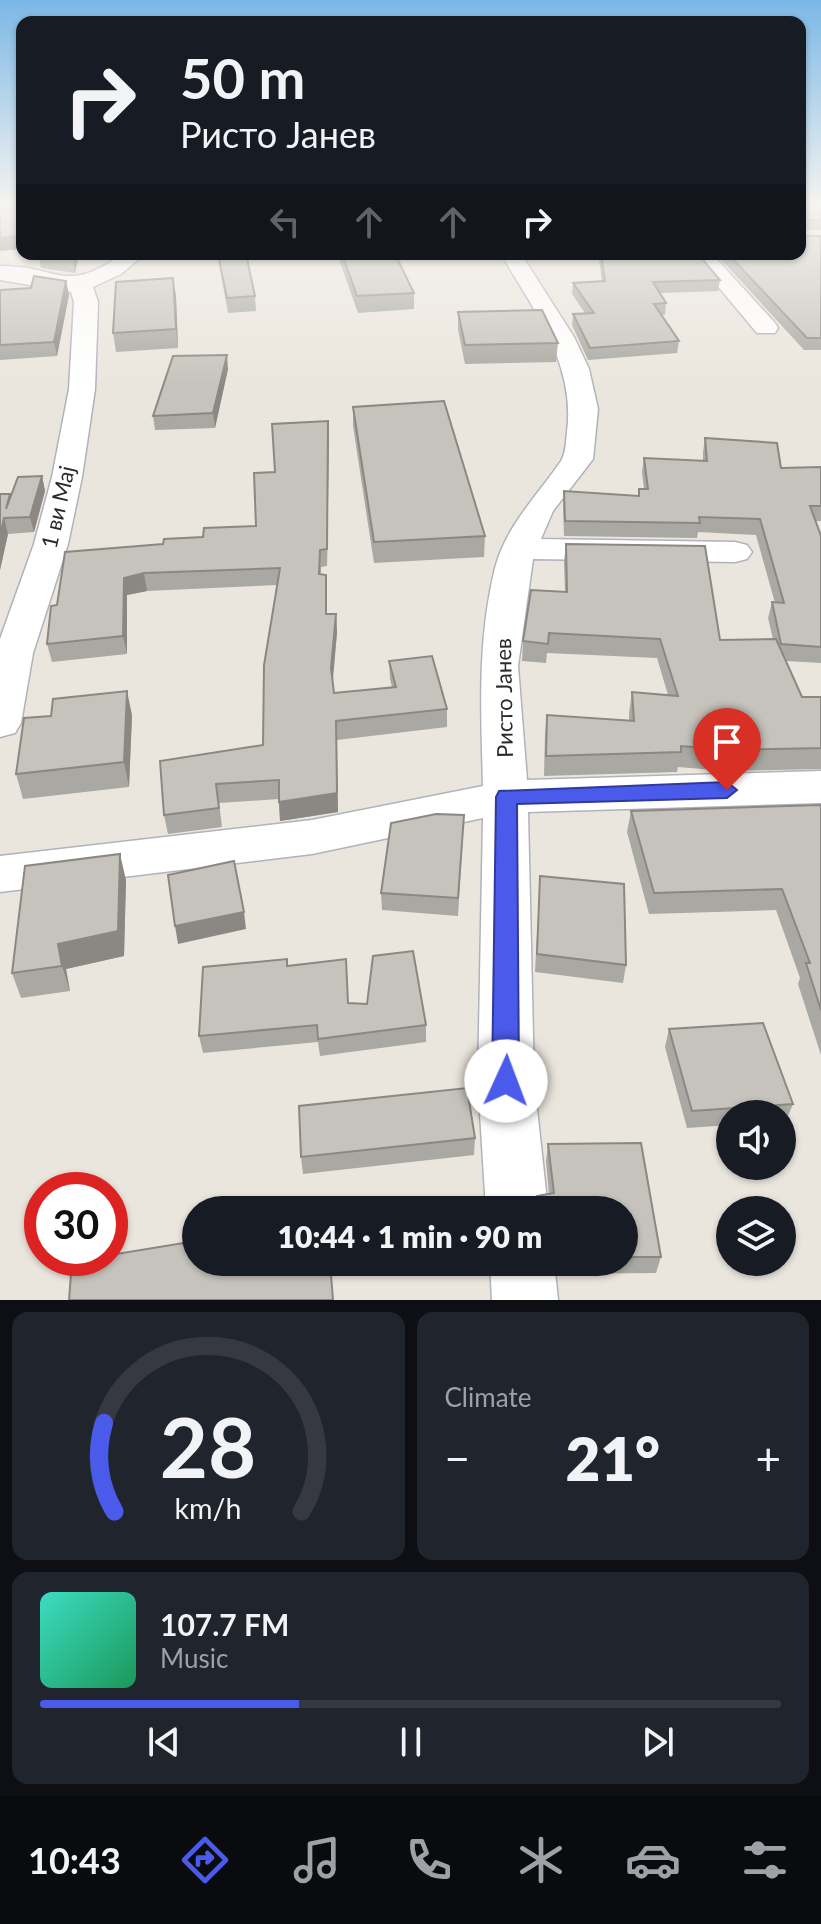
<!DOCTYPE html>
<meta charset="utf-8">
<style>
body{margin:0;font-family:Lato,sans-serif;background:#20242c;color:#f1f3f6;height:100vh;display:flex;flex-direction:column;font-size:30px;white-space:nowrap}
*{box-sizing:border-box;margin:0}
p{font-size:26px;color:#9ea1a6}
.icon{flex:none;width:44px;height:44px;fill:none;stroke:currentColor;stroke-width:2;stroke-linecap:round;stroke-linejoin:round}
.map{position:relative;height:1300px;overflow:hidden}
.sheet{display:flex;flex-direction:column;gap:12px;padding:12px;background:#0d0f14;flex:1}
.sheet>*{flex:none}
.hud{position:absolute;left:16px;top:16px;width:790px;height:244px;border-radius:16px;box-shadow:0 2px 6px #0004;background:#171b24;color:#f1f3f6;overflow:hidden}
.tools{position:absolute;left:716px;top:1100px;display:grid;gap:16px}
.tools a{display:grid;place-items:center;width:80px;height:80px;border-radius:50%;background:#171b24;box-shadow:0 2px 6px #0004;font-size:40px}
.speed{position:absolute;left:24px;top:1172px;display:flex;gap:16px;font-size:40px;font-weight:700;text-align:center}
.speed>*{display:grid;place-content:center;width:104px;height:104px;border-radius:50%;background:#171b24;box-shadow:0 2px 6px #0004;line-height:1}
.speed .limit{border:12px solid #d22;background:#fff;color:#111}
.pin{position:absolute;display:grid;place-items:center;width:68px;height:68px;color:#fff;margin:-82px -34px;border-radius:50% 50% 50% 0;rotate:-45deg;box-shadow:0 0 8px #0007}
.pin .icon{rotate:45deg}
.me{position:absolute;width:88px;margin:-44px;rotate:2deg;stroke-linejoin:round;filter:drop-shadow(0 0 6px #0008)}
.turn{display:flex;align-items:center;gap:28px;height:168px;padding:0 32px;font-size:36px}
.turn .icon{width:104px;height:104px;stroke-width:2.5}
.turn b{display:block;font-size:56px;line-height:68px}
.lanes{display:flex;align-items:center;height:76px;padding:0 32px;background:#0003;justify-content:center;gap:40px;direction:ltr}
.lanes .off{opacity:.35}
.big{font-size:60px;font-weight:800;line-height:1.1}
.sheet .card{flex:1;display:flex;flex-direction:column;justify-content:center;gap:12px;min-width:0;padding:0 28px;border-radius:16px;background:#20242c}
.sheet .dial{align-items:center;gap:0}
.dial svg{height:208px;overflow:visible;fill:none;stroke:#363941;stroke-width:7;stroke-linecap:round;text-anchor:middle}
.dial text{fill:#f1f3f6;stroke:none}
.song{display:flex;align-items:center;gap:24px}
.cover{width:96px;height:96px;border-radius:12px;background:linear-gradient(135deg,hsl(170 70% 55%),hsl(150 70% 35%))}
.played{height:8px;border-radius:4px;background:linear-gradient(90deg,#4a5aeb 35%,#363941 35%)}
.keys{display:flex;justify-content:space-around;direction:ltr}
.heat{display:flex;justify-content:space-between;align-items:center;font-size:44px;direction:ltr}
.sheet .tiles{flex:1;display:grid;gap:12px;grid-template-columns:1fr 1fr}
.card:last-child{grid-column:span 2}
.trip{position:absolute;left:182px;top:1196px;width:456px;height:80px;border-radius:40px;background:#171b24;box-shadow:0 2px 6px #0004;font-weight:800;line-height:80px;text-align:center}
.menu{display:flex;height:128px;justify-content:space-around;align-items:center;background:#090b0e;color:#9ea1a6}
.menu .icon{width:56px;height:56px}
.menu .current{color:#4a5aeb}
.menu b{font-size:36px;color:#f1f3f6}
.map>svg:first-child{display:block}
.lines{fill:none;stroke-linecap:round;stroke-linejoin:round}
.minor-casing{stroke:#b0b2bc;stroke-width:3}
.minor{fill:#fff;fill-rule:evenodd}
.wall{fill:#aaa8a2}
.shaded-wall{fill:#8b8884}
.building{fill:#c6c3bc;stroke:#8b8884;stroke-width:2}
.route{fill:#4a5aeb;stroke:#303a99;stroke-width:2}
.labels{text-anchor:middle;stroke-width:6;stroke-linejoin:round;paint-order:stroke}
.street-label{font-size:22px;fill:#2a2a2a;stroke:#fff}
</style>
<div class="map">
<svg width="821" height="1300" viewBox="0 0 821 1300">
<rect width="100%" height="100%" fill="#ebe6dd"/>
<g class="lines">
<g class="minor-casing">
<path id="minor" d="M122 254H145L121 274 93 287 98 302 95 389 82 477 68 544 33 653 21 723 15 733 0 737V639L34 544 52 477 69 389 74 302 71 292 0 280V266C58 265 64 296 122 254Z
M501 254H521L574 337 589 369 598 409 593 459 553 511 541 539 735 542 747 545 752 552 747 559 735 562 533 559 518 666 527 780 821 771V803L528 812 534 1081 548 1210H486L478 1081 483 818 312 854 0 892V856L312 820 483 786C481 712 477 640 495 568 506 526 537 496 561 461 566 453 566 441 567 432 576 364 533 309 501 254Z
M691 254H712L775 323 778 328 775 333H757Z
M490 1262H554L558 1300H492Z"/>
</g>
<use href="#minor" class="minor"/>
</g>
<path class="wall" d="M800 205H821V230H800V236H821V350H804L716 254H800Z
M38 254H79L75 273 41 268Z
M217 254H250V256L247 257 255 296 256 311 228 313Z
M337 254H395L414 293V309L358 313Z
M598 254H698L720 280 718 291 660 293 666 303 665 315H662L679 341 677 353 588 360 572 325 573 314 585 313 572 294 573 283 602 281Z
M173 278 176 296 178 348 116 352 113 333Z
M66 281 69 295 57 356 0 360V290L31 288Z
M458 312 558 343 556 362 465 364 458 330Z
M228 369 215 428 155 430 153 416Z
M353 407 485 536 484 557 374 563 353 426Z
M328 421 327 566 321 567V574L327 592V614H336L337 632 333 681 334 693 392 687 390 679 389 661 447 709V727L337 740 338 812 280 821 279 799 219 803 222 827 168 834 164 815 263 745 277 585 147 591 127 595V654L52 662 47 644 57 605 163 544 256 526 275 472Z
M705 438 781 468 821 467V521H816L821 536V663L786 661 802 697H821V769L726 771 678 767 677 772 544 776 545 735 547 715 629 720V713L632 692 668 695 657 658 547 653 546 663 522 661 523 641 565 592 564 562 566 544 720 640 773 639 768 618 772 602 775 603 756 535 698 532 697 538 564 536 563 506 564 491 638 496 639 489H644L642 472 644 458 703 461V452Z
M42 476 45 491 34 532 8 534 0 570V494H10L11 497Z
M132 715 129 787 23 799 16 774Z
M821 805V1055L798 984 800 978 776 910 649 914 627 832 631 811Z
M463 833 458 916 382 910 381 893Z
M540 876 626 965 623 983 535 972Z
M126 880 124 956 66 969 70 991 21 998 12 973Z
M287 966 348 1003 367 1004 426 1025V1042L320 1056 318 1042 203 1053 199 1036Z
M669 1029 793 1104 786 1121H782V1114H730V1125L687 1128 665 1047Z
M475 1138 474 1155 303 1174 301 1157Z
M641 1143 661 1257 656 1273 558 1274 556 1262H624V1210H535L537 1196 549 1194 546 1161 548 1144Z"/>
<path class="shaded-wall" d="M22 235V249L0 251V238Z
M74 254H79L75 273 73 259Z
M173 278 176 296 178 348 176 329Z
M66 281 69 295 57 356 54 342Z
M227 355 228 369 215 428 213 413Z
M328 421 329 437 327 566V549Z
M42 476 45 491 34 532 30 517Z
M4 518 8 534 0 570V536Z
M144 573 147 591 127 595V654L123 636 124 578Z
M336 614 337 632 332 686 331 668Z
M127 691 132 715 129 787 124 762Z
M336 721 338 812 280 821 279 802Z
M120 854 126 880 124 956 66 969 70 991 62 966 58 944Z
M244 912 246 929 178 944 175 926Z"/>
<path class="building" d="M22 205V235L0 238V209L22 208Z
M800 205H821V220H800Z
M800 220V236H821V338H807L728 254H800Z
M38 254H74L73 259Z
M218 254H246L255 296 227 298Z
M342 254H395L414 293 357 296Z
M601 254H698L720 280 653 282 666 303 654 304 679 341 590 348 573 314 594 313 573 283 605 281Z
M34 276 66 281 54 342 0 345V290L31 288Z
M173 278 176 329 113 333 116 282Z
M542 310 558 343 465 345 458 312Z
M227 355 213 413 153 416 173 356Z
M444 401 485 536 374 542 353 407Z
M328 421 327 549 320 550 319 574 326 575V614H336L331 668 334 693 396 687 389 661 432 656 447 709 336 721 337 793 279 802V780L216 784 219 808 164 815 160 761 263 745 264 665 280 568 144 573 124 578 123 636 47 644 51 606 57 605 65 552 163 544 164 539 203 537 204 528 256 526 254 473 275 472 272 424Z
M705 438 777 443 781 468 821 467V506H810L821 536V647L781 644 772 602 784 603 760 519 699 517 700 523 565 521 564 491 639 496V489H648L644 458 707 461Z
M42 476 30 517 4 518 0 536V494H10L6 509 18 477Z
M566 544 705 546 720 640 776 639 802 697H821V748L730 750 681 746V752L546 756 547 715 634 721 632 692 678 696 660 639 549 633 548 644 523 641 531 590 567 592Z
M127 691 124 762 16 774 24 718 51 716 53 699Z
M821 805V1010L806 963H810L782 889 654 893 631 811Z
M436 814 464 815 458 898 381 893 391 823Z
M120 854 118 931 58 944 62 966 12 973 25 866Z
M234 861 244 912 175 926 168 875Z
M540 876 624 884 626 965 537 954Z
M413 951 426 1025 318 1039 317 1025 199 1036 203 967 287 959V966L346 959 348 1003 367 1004 373 956Z
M763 1023 793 1104 692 1111 669 1029Z
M467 1088 475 1138 301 1157 299 1106Z
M641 1143 661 1257H624V1210H539L537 1196 554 1193 548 1144Z
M196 1241V1262H330L333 1300H69L72 1261 89 1258H110V1255Z"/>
<linearGradient id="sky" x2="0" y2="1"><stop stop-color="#7bb8e6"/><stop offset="0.53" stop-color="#f6f4f0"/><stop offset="1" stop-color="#f6f4f0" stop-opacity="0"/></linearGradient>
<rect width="821" height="387" fill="url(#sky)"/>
<path class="route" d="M727 782 737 790 727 798 517 804 519 1081 515 1090 506 1094 496 1090 492 1081 496 797 499 791Z"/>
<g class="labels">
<g class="street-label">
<text transform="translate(58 507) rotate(-77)" y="8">1 ви Мај</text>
<text transform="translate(504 698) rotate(-91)" y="8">Ристо Јанев</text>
</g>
</g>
</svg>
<div class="tools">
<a><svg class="icon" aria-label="sound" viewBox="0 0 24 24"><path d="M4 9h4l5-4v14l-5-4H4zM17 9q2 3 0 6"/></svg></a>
<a><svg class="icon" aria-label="layers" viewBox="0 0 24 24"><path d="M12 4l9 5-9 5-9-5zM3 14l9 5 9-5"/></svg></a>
</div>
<div class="speed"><div class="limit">30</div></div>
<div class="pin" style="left:727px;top:790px;background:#d93025"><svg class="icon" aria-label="arrive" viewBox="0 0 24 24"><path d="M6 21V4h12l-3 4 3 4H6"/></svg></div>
<svg class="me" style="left:506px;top:1081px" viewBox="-20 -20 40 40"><circle r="19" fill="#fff"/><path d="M0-13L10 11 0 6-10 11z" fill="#4a5aeb"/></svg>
<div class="trip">10:44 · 1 min · 90 m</div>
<div class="hud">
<div class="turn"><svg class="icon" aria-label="right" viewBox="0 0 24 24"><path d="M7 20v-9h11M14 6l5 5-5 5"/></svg><div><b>50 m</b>Ристо Јанев</div></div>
<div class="lanes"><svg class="icon off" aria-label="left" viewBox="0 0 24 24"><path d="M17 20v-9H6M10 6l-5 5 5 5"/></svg><svg class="icon off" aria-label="ahead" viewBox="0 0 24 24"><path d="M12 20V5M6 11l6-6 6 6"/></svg><svg class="icon off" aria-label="ahead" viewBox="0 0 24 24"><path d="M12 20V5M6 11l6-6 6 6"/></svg><svg class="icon" aria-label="right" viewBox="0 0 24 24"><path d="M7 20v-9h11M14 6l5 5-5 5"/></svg></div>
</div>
</div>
<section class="sheet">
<div class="tiles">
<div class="card dial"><svg viewBox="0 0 100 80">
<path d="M14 69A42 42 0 1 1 86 69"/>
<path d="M14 69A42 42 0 0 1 10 35" stroke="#4a5aeb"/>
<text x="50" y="56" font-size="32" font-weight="700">28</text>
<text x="50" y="72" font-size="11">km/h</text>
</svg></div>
<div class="card"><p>Climate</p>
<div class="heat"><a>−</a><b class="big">21°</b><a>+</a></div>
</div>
<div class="card">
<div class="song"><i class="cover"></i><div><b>107.7 FM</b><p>Music</p></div></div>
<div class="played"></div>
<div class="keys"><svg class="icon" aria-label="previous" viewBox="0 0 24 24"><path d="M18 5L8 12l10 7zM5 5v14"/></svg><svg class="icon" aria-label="pause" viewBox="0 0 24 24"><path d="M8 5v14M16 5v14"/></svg><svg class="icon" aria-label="next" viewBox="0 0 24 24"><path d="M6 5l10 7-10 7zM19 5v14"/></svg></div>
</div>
</div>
</section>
<nav class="menu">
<b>10:43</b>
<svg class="icon current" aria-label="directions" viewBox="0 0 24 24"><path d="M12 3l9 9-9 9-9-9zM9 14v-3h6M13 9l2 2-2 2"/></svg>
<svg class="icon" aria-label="music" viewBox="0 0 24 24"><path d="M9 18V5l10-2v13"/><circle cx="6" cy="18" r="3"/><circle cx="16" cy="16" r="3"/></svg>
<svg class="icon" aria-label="phone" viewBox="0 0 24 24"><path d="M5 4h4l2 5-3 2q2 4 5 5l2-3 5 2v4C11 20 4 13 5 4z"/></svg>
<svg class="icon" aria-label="climate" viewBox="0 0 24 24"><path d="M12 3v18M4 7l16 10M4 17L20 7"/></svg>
<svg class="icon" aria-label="car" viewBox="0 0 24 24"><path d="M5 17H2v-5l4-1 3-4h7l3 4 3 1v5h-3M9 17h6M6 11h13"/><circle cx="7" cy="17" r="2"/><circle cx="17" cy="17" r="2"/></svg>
<svg class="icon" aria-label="filters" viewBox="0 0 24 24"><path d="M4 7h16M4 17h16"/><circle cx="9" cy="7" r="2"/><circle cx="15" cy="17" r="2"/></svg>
</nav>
